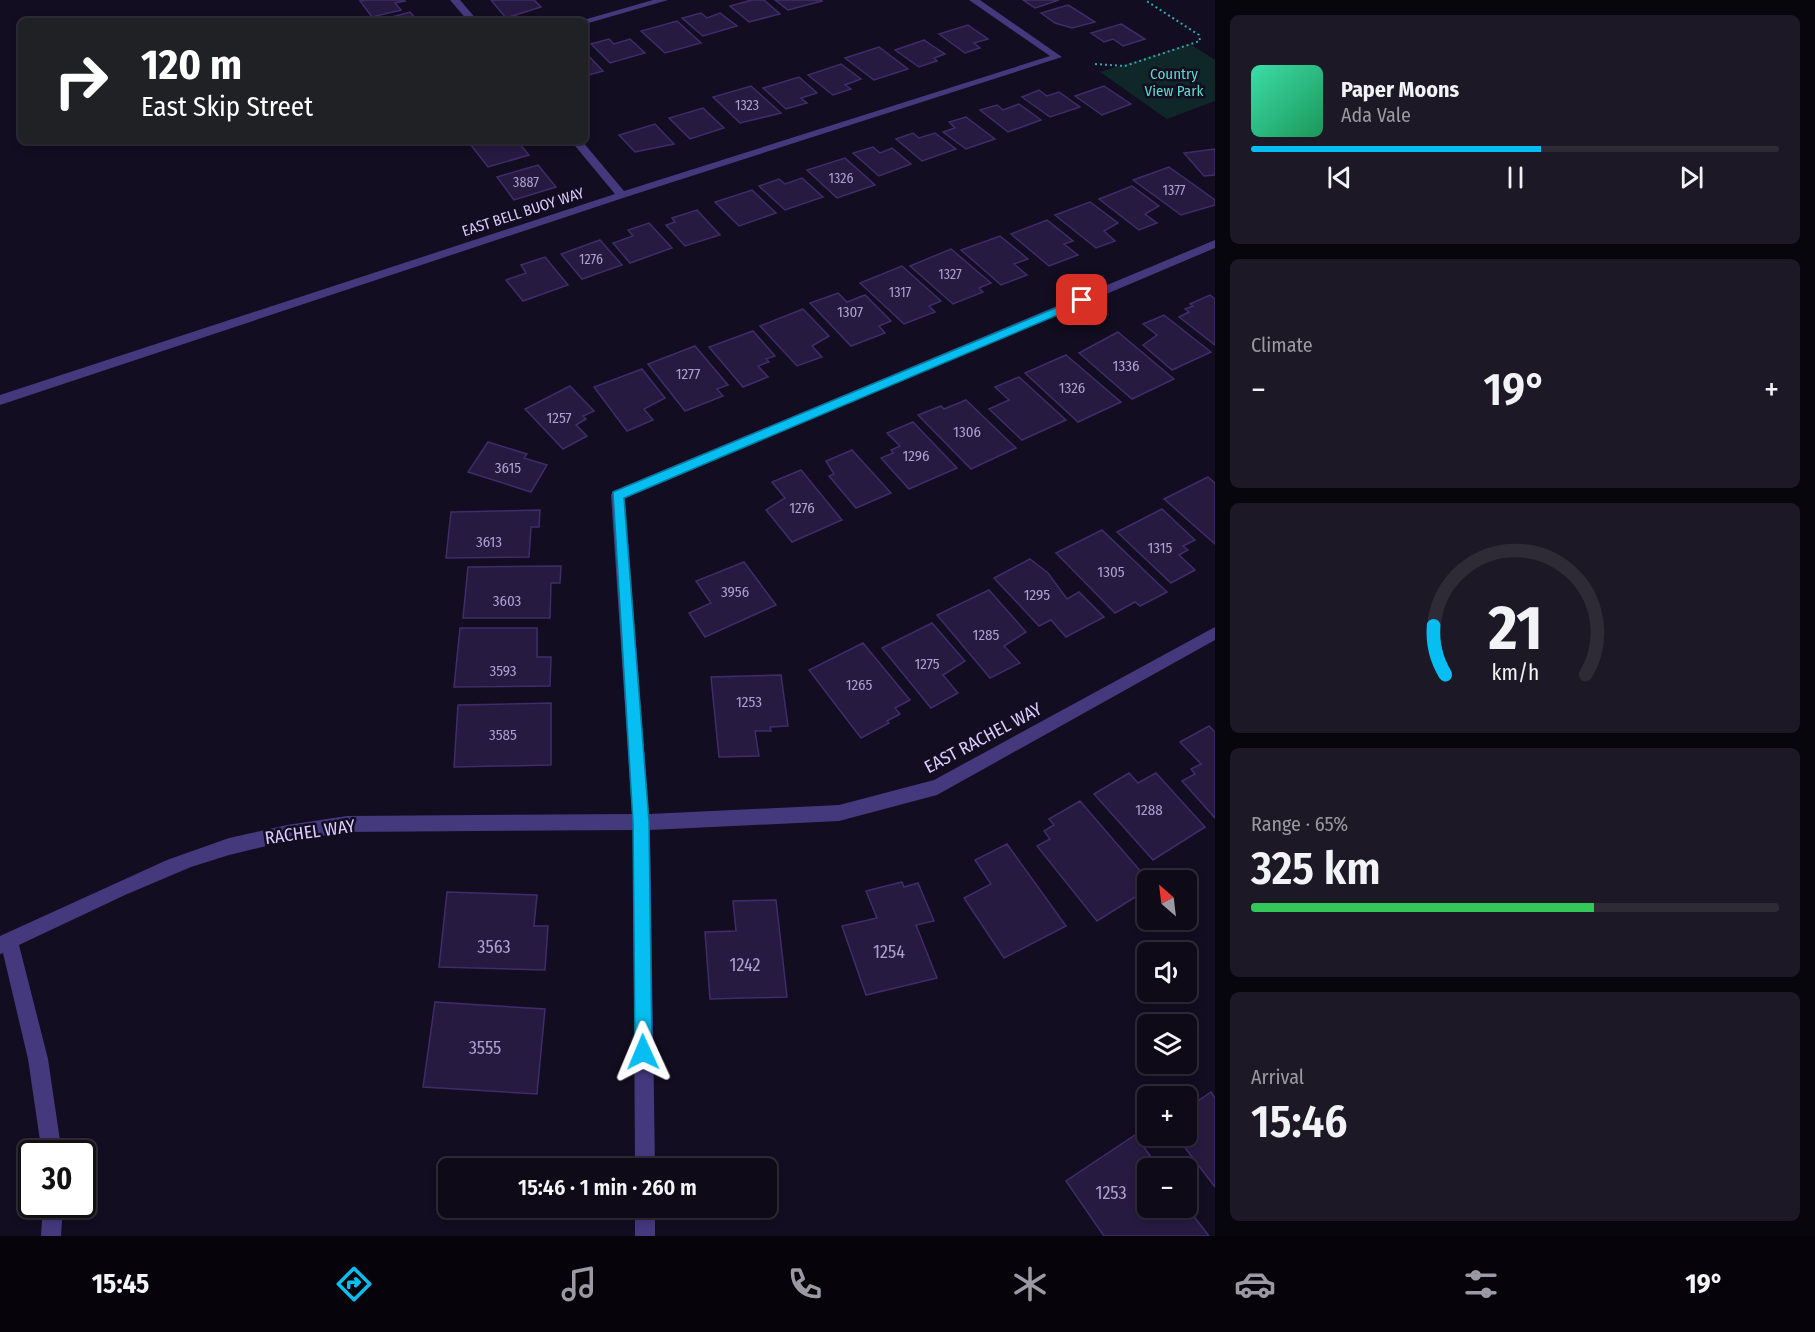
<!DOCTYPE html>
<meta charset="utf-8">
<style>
body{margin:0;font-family:"Fira Sans Condensed",sans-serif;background:#1c1825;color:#f1f3f6;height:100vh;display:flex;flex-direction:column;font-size:22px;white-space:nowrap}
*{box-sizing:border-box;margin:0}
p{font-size:20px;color:#9b9aa2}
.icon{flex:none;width:33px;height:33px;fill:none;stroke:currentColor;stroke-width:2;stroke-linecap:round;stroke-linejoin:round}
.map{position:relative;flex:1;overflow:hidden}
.drawer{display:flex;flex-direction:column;gap:15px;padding:15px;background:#08060d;width:600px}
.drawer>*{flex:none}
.hud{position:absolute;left:18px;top:18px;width:570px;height:126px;border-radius:9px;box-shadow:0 3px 9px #0003,0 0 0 2px #2e2b37;background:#202124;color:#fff;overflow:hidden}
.needle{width:39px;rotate:332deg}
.fabs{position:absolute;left:1137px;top:870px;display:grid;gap:12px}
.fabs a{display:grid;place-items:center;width:60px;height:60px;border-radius:9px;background:#0e0a18;box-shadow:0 3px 9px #0003,0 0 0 2px #2e2b37;font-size:30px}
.speed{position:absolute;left:18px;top:1140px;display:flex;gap:12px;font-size:30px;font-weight:700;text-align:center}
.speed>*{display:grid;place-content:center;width:78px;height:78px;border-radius:50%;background:#0e0a18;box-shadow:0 3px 9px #0003,0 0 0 2px #2e2b37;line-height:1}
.speed .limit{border:3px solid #111;border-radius:9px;background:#fff;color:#111}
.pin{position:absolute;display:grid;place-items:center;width:51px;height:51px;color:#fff;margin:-26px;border-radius:12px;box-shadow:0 3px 9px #0006}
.me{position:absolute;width:66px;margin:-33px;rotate:359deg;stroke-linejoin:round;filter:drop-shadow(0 0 4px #0008)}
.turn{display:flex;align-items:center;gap:21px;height:126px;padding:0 24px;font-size:27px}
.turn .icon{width:78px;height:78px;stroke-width:2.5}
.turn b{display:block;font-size:42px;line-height:51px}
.big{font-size:45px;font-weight:600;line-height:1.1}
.drawer .card{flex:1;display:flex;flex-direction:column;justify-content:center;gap:9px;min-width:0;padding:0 21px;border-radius:9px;background:#1c1825}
.drawer .dial{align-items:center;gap:0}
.dial svg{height:156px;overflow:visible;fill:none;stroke:#2e2b37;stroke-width:7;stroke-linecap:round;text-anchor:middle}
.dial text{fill:#f1f3f6;stroke:none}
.song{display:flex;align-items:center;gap:18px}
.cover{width:72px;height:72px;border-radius:9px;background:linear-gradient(135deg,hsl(160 70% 55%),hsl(150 70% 35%))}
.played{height:6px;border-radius:3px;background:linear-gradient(90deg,#06bef1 55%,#2e2b37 55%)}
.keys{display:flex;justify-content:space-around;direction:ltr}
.heat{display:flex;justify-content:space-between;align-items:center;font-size:33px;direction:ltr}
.charge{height:9px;border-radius:4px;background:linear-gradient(90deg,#34c759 65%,#2e2b37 0)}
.trip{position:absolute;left:438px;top:1158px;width:339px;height:60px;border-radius:9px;background:#0e0a18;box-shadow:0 3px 9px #0003,0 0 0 2px #2e2b37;font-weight:600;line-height:60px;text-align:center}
.tab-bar{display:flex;height:96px;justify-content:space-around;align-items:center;background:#06040a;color:#9b9aa2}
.tab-bar .icon{width:42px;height:42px}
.tab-bar .active{color:#06bef1}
.tab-bar b{font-size:27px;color:#f1f3f6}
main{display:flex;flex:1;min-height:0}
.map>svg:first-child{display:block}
.green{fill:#102729}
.building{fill:#261a40;stroke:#402c6b;stroke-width:1.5}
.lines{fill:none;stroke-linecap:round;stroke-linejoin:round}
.path{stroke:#31a7ae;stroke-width:2;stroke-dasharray:2 3;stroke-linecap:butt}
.street{fill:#44397d;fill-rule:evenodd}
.route{fill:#06bef1;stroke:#047c9d;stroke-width:1.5}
.labels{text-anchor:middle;stroke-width:5;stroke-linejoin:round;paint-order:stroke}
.far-number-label{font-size:14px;fill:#aca0ce}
.far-park-label{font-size:15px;fill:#5bdbca;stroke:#120d20}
.far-street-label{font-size:15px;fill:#d8cdfe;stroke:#120d20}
.number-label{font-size:15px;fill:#aca0ce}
.street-label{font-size:18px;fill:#d8cdfe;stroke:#120d20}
.near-number-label{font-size:18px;fill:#aca0ce}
</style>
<main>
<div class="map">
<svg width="1215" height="1236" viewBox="0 0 1215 1236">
<rect width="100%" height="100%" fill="#120d20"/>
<path class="green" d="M1190 44 1215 60V101L1167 119 1100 72Z"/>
<path class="building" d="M365 0H404L405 1 395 3 401 10 372 17 360 1Z
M491 0H534L541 7 506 18Z
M752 0H764L780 14 749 22 730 6Z
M775 0H821L822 1 788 10Z
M1023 0H1059L1035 8Z
M1068 5 1095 22 1072 28 1055 23 1041 13Z
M410 12 418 21H377Z
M701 13 707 18 720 13 737 26 703 36 682 18Z
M677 21 701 43 665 53 641 31Z
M1121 24 1145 39 1123 46 1113 39 1104 42 1091 33Z
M968 25 988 39 974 43 980 48 965 53 939 34Z
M609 39 614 44 630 39 645 53 610 63 591 44Z
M924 40 945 54 934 58 937 61 919 67 895 50Z
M879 47 908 69 874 80 845 58Z
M585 52 603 71 585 76Z
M841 64 861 79 845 85 851 89 833 95 808 75Z
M799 77 817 93 801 98 807 103 786 109 763 88Z
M751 86 781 113 740 123 713 97Z
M1104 86 1131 104 1102 115 1075 96Z
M1039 90 1047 96 1059 92 1080 107 1050 117 1022 97Z
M1019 104 1041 120 1008 132 980 110 997 105 1003 110Z
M703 108 724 128 690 139 669 118Z
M966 117 995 139 966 149 943 132 955 128 949 122Z
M655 124 674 144 635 152 619 135Z
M913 133 919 138 935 133 956 149 922 161 896 139Z
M480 141H509L512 145 519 143 529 155 488 167 470 144Z
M873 147 880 153 892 148 911 164 879 176 853 153Z
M1215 149V175L1204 176 1184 153Z
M845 158 875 185 837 198 807 170Z
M538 165 556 187 514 200 497 177Z
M1169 167 1215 200V205L1181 215 1133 180Z
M802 178 823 197 785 210 759 186 779 179 785 184Z
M1132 186 1159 206 1145 214 1157 223 1139 230 1099 199Z
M752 190 776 213 739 226 715 202Z
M1090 202 1118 223 1104 231 1115 241 1096 248 1055 215Z
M697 210 720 235 685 246 666 225 675 222 672 218Z
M1047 220 1073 241 1064 244 1078 255 1049 266 1011 234Z
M649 223 672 248 630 263 613 243 633 236 628 230Z
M1000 236 1028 259 1014 264 1027 275 1001 285 961 250Z
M600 240 622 265 582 279 561 254Z
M951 249 991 283 979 288 983 292 953 304 910 266Z
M545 257 568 285 523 301 506 280 526 273 521 265Z
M902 266 941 301 929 306 935 312 904 324 860 283Z
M838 293 847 302 865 295 891 321 879 326 885 333 851 346 810 303Z
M1210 295 1215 299V345L1179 317 1189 312 1185 309 1193 306 1190 304Z
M803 309 829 336 812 346 822 357 797 366 760 326Z
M1164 315 1211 352 1172 370 1143 345 1157 335 1143 324Z
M753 331 775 356 766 359 769 362 758 366 768 377 743 387 709 347Z
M1118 332 1174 379 1132 399 1079 353Z
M695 346 728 385 717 389 723 396 685 411 648 364Z
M1066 355 1121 402 1078 422 1025 373Z
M642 369 665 398 644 409 653 420 627 431 594 387Z
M1019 377 1066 420 1022 440 989 409 1009 400 995 387Z
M570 386 594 411 583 416 586 419 576 425 587 436 563 449 525 409Z
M966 400 1016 448 971 469 918 415 941 406 944 409Z
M913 422 957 468 909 489 881 458 893 453 891 450 900 446 887 433Z
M488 442 527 454 524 458 547 465 531 492 468 472Z
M852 450 891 493 856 508 829 476 834 474 826 461Z
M801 470 842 520 792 542 766 510 785 498 772 482Z
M1208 477 1215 483V544L1164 499Z
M1162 509 1195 540 1183 546 1188 550 1179 555 1195 570 1171 583 1117 532Z
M540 510 539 527H531L529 557 446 558 451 512Z
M1102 530 1167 592 1140 606 1135 602 1115 613 1056 553Z
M1030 559 1048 573 1067 599 1079 592 1104 617 1066 637 1051 620 1039 626 994 578Z
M744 562 776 605 705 637 689 613 711 603 696 581Z
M561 566 560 583H551L550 618H463L468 567Z
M989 590 1026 632 1004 646 1020 663 990 678 937 615Z
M932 623 965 661 943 675 958 693 931 708 882 648Z
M460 628H537V657H551L550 686 454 687Z
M863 643 910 700 895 708 900 714 887 721 889 723 861 738 809 670Z
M781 675 788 726 770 727 771 731H755L759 756 719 757 711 677Z
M551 703V765L454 767 458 705Z
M1209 726 1215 732V818L1182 781 1195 774 1191 769 1201 764 1180 742Z
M1129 773 1138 783 1156 773 1205 827 1153 860 1094 794Z
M1080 801 1148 880V889L1097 921 1037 846 1050 839 1044 831 1054 825 1049 819Z
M1007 844 1066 926 1004 958 964 898 991 884 975 860Z
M902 882 904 887 918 883 934 921 916 925 937 978 866 995 842 926 877 918 866 891Z
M447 892 537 895 534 926H548L545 970 439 967Z
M776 900 787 997 710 999 705 932 736 931 733 901Z
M435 1002 545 1009 537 1094 423 1087Z
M1211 1092 1215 1098V1187L1176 1136H1186V1109Z
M1135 1135 1159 1168H1148V1208L1186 1206 1209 1236H1104L1066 1181Z"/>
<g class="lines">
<path class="path" d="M1095 64 1125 66 1200 41 1199 35 1145 0"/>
<path class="street" d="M450 0H460L478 21H468Z
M653 0H668L585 24V21H580Z
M969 0H980L1062 57 626 197 0 405V395L615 194 571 141H582L624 191 1050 56Z
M1215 240V248L625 498 649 814 839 805 934 780 1215 627V640L937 795 839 821 650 830 655 1168H635L633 830 347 832 287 841 229 855 191 867 125 895 19 945 48 1059 62 1154H42L28 1059 3 953 0 954V936L167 860 229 838 287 825 347 816 632 814 611 495 613 491Z
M43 1204H63L61 1236H41Z
M635 1208H655V1236H635Z"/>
</g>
<path class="route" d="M1082 297 1086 298V303L624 498 649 822 652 1052 650 1058 643 1061 637 1058 635 1052 633 822 613 492Z"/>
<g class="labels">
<g class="far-number-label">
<text x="747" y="110">1323</text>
<text x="841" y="183">1326</text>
<text x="526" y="187">3887</text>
<text x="1174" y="195">1377</text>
<text x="591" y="264">1276</text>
<text x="950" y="279">1327</text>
<text x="900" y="297">1317</text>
</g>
<g class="far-park-label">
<text x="1174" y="79">Country<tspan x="1174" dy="17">View Park</tspan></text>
</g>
<g class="far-street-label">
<text transform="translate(523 212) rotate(-18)" y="5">EAST BELL BUOY WAY</text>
</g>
<g class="number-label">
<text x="850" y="317">1307</text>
<text x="1126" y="371">1336</text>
<text x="688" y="379">1277</text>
<text x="1072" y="393">1326</text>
<text x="559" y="423">1257</text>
<text x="967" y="437">1306</text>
<text x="916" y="461">1296</text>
<text x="508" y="473">3615</text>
<text x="802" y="513">1276</text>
<text x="489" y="547">3613</text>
<text x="1160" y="553">1315</text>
<text x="1111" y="577">1305</text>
<text x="735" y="597">3956</text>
<text x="1037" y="600">1295</text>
<text x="507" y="606">3603</text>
<text x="986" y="640">1285</text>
<text x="927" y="669">1275</text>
<text x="503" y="676">3593</text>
<text x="859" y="690">1265</text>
<text x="749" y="707">1253</text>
<text x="503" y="740">3585</text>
<text x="1149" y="815">1288</text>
</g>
<g class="street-label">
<text transform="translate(983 738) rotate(-28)" y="6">EAST RACHEL WAY</text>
<text transform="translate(310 832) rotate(-8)" y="6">RACHEL WAY</text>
</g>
<g class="near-number-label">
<text x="494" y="953">3563</text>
<text x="889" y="958">1254</text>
<text x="745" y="971">1242</text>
<text x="485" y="1054">3555</text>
<text x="1111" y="1199">1253</text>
</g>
</g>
</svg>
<div class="fabs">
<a><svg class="needle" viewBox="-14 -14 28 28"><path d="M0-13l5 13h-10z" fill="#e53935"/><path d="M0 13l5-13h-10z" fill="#9b9aa2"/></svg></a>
<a><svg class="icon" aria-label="sound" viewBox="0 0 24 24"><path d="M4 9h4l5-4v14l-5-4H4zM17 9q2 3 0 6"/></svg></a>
<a><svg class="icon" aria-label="layers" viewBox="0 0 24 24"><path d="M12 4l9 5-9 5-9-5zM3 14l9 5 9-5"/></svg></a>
<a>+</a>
<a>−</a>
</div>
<div class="speed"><div class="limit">30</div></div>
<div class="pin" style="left:1082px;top:300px;background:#d93025"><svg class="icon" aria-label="arrive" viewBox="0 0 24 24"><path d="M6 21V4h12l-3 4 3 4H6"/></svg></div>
<svg class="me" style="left:643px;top:1052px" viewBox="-20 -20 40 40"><path d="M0-17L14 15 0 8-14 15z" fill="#06bef1" stroke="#fff" stroke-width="4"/></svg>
<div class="trip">15:46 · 1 min · 260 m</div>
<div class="hud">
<div class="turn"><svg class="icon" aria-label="right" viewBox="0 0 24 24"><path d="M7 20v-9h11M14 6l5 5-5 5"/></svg><div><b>120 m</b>East Skip Street</div></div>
</div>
</div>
<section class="drawer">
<div class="card">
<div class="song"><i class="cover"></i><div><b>Paper Moons</b><p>Ada Vale</p></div></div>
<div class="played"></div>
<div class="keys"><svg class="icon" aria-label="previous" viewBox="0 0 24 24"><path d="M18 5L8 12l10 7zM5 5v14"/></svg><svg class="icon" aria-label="pause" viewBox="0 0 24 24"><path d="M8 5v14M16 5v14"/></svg><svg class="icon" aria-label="next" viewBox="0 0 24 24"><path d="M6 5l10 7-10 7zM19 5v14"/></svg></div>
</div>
<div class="card"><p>Climate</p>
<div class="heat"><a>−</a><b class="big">19°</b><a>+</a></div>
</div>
<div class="card dial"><svg viewBox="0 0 100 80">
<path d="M14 69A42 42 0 1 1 86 69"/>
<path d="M14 69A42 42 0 0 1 8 44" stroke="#06bef1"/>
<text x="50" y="56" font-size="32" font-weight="700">21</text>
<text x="50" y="72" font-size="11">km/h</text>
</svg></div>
<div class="card"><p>Range · 65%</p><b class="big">325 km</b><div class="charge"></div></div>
<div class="card"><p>Arrival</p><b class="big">15:46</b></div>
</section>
</main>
<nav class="tab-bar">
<b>15:45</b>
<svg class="icon active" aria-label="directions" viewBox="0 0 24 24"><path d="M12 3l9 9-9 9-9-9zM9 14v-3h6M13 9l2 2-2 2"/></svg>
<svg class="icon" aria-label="music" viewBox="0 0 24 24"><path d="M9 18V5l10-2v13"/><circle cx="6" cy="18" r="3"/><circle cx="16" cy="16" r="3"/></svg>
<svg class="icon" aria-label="phone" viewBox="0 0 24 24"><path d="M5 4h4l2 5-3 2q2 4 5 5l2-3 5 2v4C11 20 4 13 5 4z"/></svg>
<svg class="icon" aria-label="climate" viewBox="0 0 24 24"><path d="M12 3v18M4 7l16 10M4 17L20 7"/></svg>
<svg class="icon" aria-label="car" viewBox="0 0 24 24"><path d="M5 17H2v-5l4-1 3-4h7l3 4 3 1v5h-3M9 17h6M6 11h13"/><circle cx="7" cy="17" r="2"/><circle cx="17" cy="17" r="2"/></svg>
<svg class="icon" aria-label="filters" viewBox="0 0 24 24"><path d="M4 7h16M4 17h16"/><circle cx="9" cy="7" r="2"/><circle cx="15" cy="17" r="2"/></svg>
<b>19°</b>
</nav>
